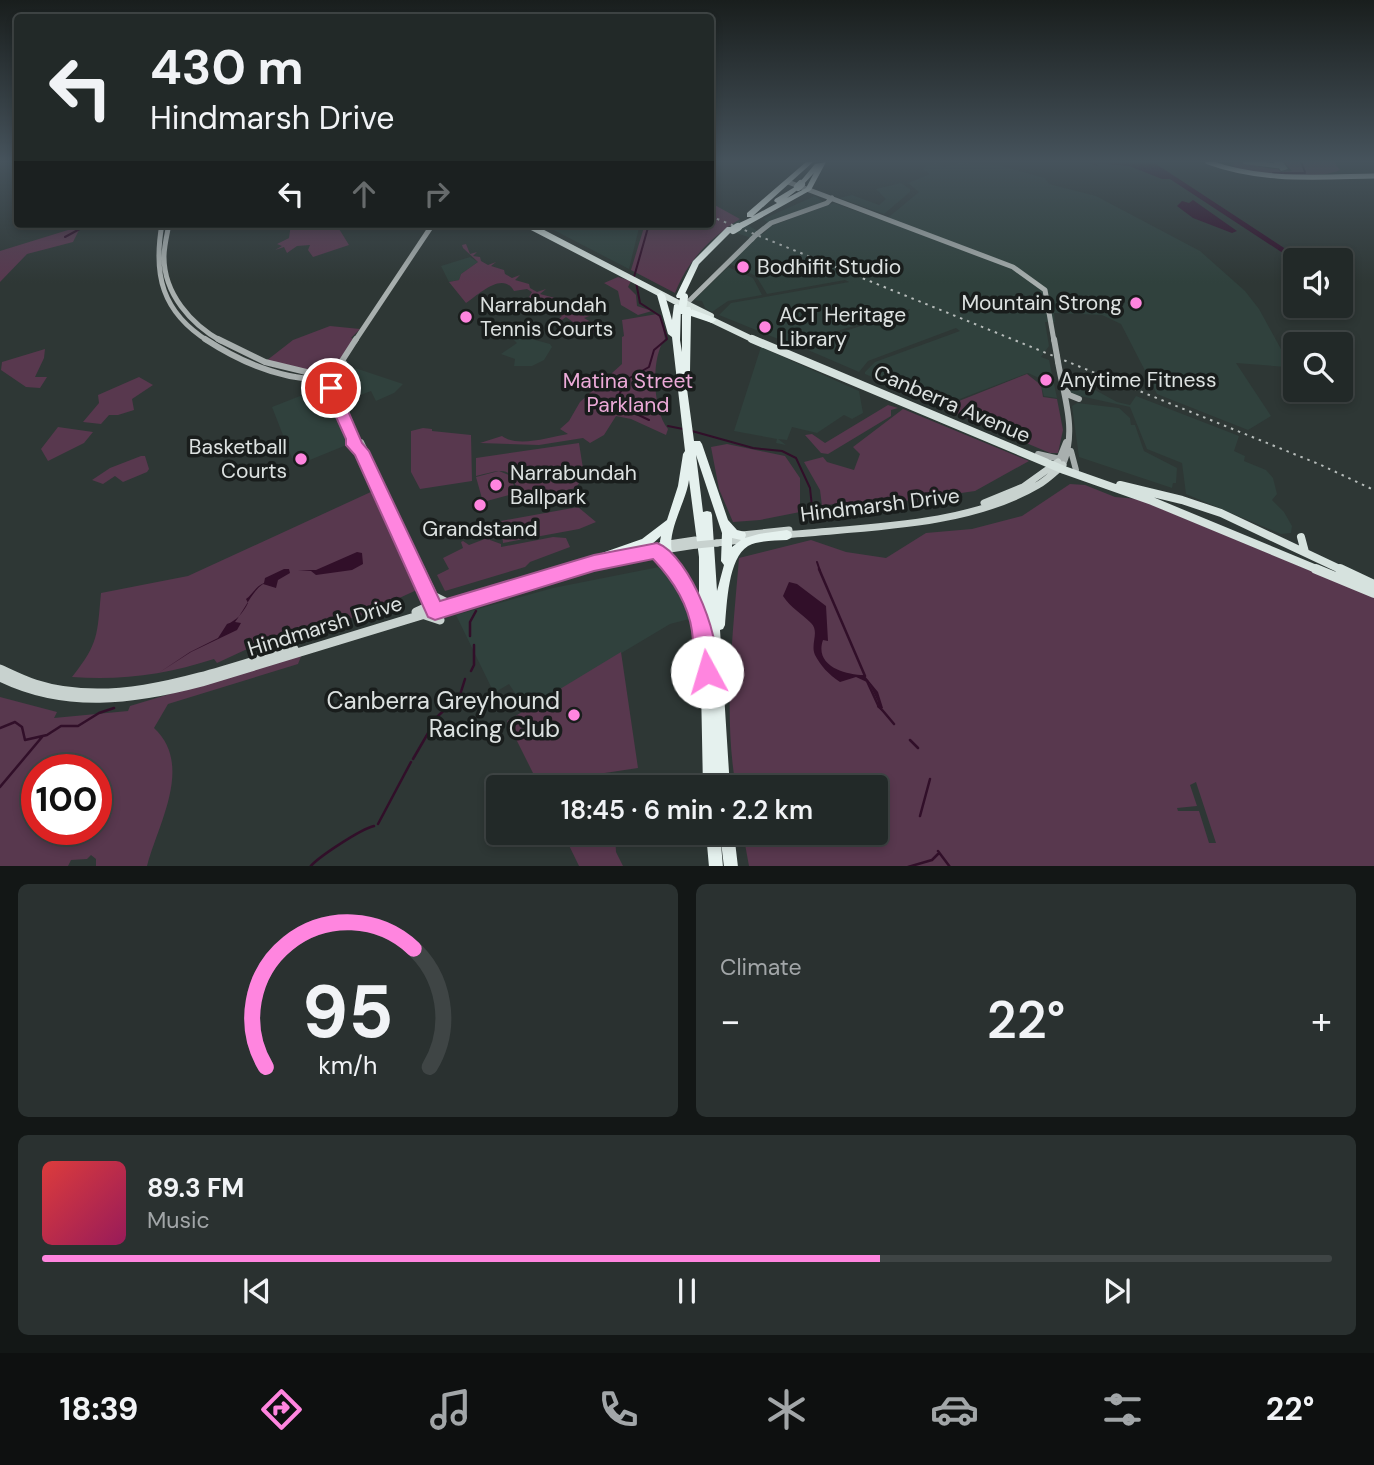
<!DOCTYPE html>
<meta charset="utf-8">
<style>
body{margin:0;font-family:"DM Sans",sans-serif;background:#2a3130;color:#f1f3f6;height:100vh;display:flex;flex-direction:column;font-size:26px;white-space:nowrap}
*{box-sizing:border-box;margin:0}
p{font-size:23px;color:#a2a6a8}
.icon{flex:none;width:38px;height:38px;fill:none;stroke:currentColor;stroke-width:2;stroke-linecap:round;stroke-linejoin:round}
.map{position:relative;height:866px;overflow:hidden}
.details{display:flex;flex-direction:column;gap:18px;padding:18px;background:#131716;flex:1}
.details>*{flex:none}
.top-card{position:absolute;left:14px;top:14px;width:700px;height:214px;border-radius:7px;box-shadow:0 4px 10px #0003,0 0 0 2px #3f4545;background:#222928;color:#f1f3f6;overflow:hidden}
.fabs{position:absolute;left:1283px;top:248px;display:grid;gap:14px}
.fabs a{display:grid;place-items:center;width:70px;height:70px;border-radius:7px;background:#222928;box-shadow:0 4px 10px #0003,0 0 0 2px #3f4545;font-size:35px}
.speed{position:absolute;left:21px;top:754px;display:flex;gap:14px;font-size:35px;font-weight:700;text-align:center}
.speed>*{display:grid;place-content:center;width:91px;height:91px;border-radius:50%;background:#222928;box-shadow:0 4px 10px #0003,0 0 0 2px #3f4545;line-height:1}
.speed .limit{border:10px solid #d22;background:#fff;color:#111}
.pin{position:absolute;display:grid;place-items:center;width:60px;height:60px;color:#fff;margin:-30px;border:4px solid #fff;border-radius:50%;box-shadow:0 2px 7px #0007}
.me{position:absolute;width:77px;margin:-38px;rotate:354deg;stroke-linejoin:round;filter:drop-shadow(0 0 5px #0008)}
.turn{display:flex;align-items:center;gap:24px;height:147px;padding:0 21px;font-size:32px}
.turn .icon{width:91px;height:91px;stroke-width:2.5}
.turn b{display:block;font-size:49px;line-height:60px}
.lanes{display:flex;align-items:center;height:66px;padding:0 21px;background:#0003;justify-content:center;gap:35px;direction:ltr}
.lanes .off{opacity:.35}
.big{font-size:52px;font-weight:600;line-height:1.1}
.details .widget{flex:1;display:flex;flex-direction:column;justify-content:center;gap:10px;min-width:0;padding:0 24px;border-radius:10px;background:#2a3130}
.details .dial{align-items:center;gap:0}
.dial svg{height:182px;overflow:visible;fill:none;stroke:#3f4545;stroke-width:7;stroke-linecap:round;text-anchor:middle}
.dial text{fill:#f1f3f6;stroke:none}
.song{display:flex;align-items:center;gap:21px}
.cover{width:84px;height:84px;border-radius:10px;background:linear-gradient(135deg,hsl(0 70% 55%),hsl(330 70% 35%))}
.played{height:7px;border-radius:4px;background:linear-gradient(90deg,#ff85df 65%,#3f4545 65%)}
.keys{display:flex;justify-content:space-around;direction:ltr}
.heat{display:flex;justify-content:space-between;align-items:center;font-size:38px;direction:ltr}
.details .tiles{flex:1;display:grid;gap:18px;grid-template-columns:1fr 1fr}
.widget:last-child{grid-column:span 2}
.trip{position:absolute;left:486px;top:775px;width:402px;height:70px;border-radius:7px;background:#222928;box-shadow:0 4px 10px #0003,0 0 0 2px #3f4545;font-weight:600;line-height:70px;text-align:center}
.tabs{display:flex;height:112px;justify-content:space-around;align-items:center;background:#0e1010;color:#a2a6a8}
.tabs .icon{width:49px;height:49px}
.tabs .active{color:#ff85df}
.tabs b{font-size:32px;color:#f1f3f6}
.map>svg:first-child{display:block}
.built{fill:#30413d}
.green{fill:#58384e;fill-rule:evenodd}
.water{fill:#310f29}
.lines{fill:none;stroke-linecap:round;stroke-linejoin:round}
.stream-far1{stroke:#310f29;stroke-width:2}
.stream{stroke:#310f29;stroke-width:2.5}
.taxiway{stroke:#727a78;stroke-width:4.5}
.runway{fill:#727a78;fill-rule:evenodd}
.secondary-far2{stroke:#a8afae;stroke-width:5}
.secondary-far1{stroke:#a8afae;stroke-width:6}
.secondary{stroke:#a8afae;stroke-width:8}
.primary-far2{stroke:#c8d2cf;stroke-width:5}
.primary-far1{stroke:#c8d2cf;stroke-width:7}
.primary{stroke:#c8d2cf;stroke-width:9}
.trunk-far2{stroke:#d6e2de;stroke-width:6}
.trunk-far1{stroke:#d6e2de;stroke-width:8}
.trunk{stroke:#d6e2de;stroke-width:10}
.motorway{fill:#e5f1ee;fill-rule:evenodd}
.rail{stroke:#b6bcba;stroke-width:2;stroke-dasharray:2.5 5;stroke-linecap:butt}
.secondary-bridge-far1{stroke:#a8afae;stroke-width:5}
.secondary-bridge{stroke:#a8afae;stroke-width:6}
.primary-bridge{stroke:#c8d2cf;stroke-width:7}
.motorway-bridge{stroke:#e5f1ee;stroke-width:8}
.route{fill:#ff85df;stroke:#a65691;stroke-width:2}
.poi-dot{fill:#ff85df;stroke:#191d1c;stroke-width:2.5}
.labels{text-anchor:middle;stroke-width:7;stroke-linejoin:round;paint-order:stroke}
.poi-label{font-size:21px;fill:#dce1e0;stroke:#191d1c;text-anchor:start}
.park-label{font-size:21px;fill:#ecaad8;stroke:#191d1c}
.street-label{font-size:21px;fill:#dce1e0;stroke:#191d1c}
.near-poi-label{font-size:24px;fill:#dce1e0;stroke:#191d1c;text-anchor:end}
</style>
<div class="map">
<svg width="1374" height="867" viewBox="0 0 1374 867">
<rect width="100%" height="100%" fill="#2e3735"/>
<path class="built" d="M934 162 943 167 961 163 998 165 1045 178 1049 184 1096 196 1200 251 1245 291 1259 309 1288 362 1287 367 1236 363 1271 416 1248 430 1157 394 1121 324 1102 315 1054 313 1055 322H1045L1049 346 1041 357 1049 360 1057 398 1044 396 1039 378 1028 373 957 400 950 412 928 402 931 395 904 390 865 374V372L875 362 960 331 956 328 868 361 859 372 808 350 816 340 909 311 910 309 814 338 803 349 719 315 731 303 849 282 845 280 767 294 756 276 730 264 751 238 711 224 710 203 763 234 771 226 834 203 884 221 919 192 908 183 930 174 922 169Z
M901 183 910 189V192L884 214 839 198 852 195 879 205 886 199 876 189Z
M815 196 823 202 769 223 763 219Z
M542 224H640L629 269Z
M470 257 478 262 461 274 459 280 449 282 441 266Z
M728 267 753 278 762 295 728 301 712 312 705 308 702 301 694 300Z
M517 335 550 344 552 347 544 360 532 366H514L515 359 501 354 517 343 512 338Z
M761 347 859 391 863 413 852 419 844 415 817 433 792 427 787 440 778 439 786 445 776 443 777 439 734 431Z
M349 367 358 369 403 384 394 393 376 401 371 391 350 399 341 379Z
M1066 374 1117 402 1130 405 1136 396 1239 436 1234 451 1245 456 1244 461 1266 470 1273 478 1277 494 1272 500 1284 512 1292 526 1291 533 1281 534 1186 494 1182 463 1147 449 1130 407 1071 394Z
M323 387 349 444 295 466 272 407Z
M1077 403 1119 408 1130 418 1131 425H1135L1144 451 1177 468 1176 483H1173L1172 488 1079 457 1072 406Z
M664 566 693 618 670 624 526 710 509 684 494 693 456 615 553 588Z"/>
<path class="green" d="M1230 162 1234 165 1233 162C1248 162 1262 169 1278 169L1281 172 1292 171 1284 162H1334L1340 170C1320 180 1260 174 1237 171Z
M711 203 740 219C710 238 688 260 675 293L631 270 645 224H710Z
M291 224H308L315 229 325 224H336L349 245 313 257 308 250 310 245 297 246 287 253 284 247 275 250 282 246 277 244 289 238Z
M81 226 73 242 27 254 0 282V251Z
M466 244 470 254 477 252 473 256 480 257 481 261 488 265 496 262 491 266 504 270 505 274 512 278 520 275 515 280 529 284 530 288 537 292 546 289 540 294 555 298 556 303 563 307 572 304 566 308 581 313 583 316 592 315 584 318 603 329 618 330H598L597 335 588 330 582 334 584 328 575 327 573 322 566 317 559 322 557 321 562 316 548 311 546 306 539 302 530 305 536 301 529 297 532 292 527 289 514 291C503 271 480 293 466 303L449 282 459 280 461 274 478 262 463 248 462 245Z
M618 277 631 281 628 287 636 295 637 306 652 311 638 315 621 305 618 291 604 283Z
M657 314 662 321 665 339C651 356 652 410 668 429L666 435 631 419 616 416 604 435 590 443 583 438 539 445 480 443 502 436C518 448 549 437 568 434L560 429 569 421 580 402 622 364V337L624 336 622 320Z
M330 326 360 329 351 338 356 339 330 375 266 361 293 340Z
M45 349 44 358 35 377H47L40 388 26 387 1 370 2 362Z
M1027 374 1041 385 1043 397 1057 399 1063 430 1058 453H1050L952 412 959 401Z
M139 377 153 385 132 399 134 410 118 415H109L101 424 83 422 99 403 98 395Z
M888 405 898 408 891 410V416L828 454 821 453 805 435 812 434 825 443Z
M903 409 1029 461 975 491 892 503 846 502 822 506 820 490 804 462 823 457 827 462 854 470 860 454 853 447Z
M58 427 93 432 84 443 48 461 41 449Z
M423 428 432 429V431L471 435 472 481 420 489 411 472V431Z
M579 443 584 475 576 488 520 500C511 467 509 467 476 476V458Z
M727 444 785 456 800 478V512L760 520 733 522 719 489 711 447Z
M141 456H145L149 469 147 472 123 482 115 476 103 484 92 480 110 468Z
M499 471 511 476 516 493 483 502 476 477Z
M1070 484 1085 485 1115 497 1138 499 1374 597V866H749L743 833H877V788H736C723 713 733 633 739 558L811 540 846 552 886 558 926 533 972 529 1022 516ZM1196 782 1216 843H1209L1199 811H1178L1177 808 1197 806 1190 785Z
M373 491 419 589 362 615 245 650 217 663 214 659C167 674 122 681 72 677 99 643 97 635 101 593L188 576Z
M578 507 596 522 579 529 503 543 501 521Z
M490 537V540L501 544V547L553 537 566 538 570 547 530 562 525 567 445 591 437 575 449 569 443 558 463 548 461 542 463 541 469 545Z
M621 652 638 768 538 783 507 721Z
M302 654 298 664 168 704 154 728C194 765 158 824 147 866H96V859L91 855 87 859 71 860 68 866 0 867V697L57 712 54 718 128 711 130 706ZM37 770H96V830H62L45 838V830H37Z
M563 833H615L616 852 623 866H579Z"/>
<path class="water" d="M1087 162H1153L1304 261H1295L1170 179H1162L1129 166 1095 163 1098 166Z
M1193 200 1237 231 1232 233 1193 218 1177 206 1182 201 1189 203Z
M357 552 362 553 363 564 352 570 316 575 311 571 298 570H316Z
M284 569H289L290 573 278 580 276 588 263 584C253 590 244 610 235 622L241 623 237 630 191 652 160 672 190 652 218 638 227 624C236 621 243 613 248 603L246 599C252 595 256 586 264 583L265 578Z
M789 582 797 584 826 606 828 641 823 640C814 666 845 675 864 675L878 692 883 708H880L889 717 877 707 878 702 869 683 856 677 840 682C828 674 821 666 815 655 810 644 820 632 811 623 801 613 791 608 783 596Z"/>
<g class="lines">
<path class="stream-far1" d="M1301 162 1305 172
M1273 173H1282
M1284 173H1305
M65 237 89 224
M634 277 649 224
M636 282 640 303 660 316 667 339 654 350 649 367 626 380 619 395 628 410 649 420
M668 426 683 429
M692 431 753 448 782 451 796 458 810 488 813 516
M817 562 820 571"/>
<path class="stream" d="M819 569 865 676
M470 636V622L476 611
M471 671 474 665V645
M867 681 878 705 894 724
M0 728 15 722 22 727 25 740 47 735 61 726H78L99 713 114 708
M910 740 918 748
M413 759 438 716 460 695 465 679
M0 787 42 737
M920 816 930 779
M378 824 411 762
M938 851 950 867
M310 867C318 857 361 829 374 826
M908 867 932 860 938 854"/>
<path class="taxiway" d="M1245 162 1278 166V162"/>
<path class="runway" d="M1274 162H1283L1288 169 1281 171Z"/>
<path class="secondary-far2" d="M788 182 1013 267 1045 290 1054 341
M162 224C153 275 162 312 208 341
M169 224C167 235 164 246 164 257 164 294 191 324 221 341
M757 234 771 223 827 203 832 198
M686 304 752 239
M355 341 433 224"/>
<path class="secondary-far1" d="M205 339C242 363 287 382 331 379L344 363
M218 339 265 362 327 377
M1054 339 1057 356
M1058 362C1064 397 1077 430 1063 465
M340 364 356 339
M333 377 332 394 355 443
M1067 391 1069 395 1079 399
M1071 451 1076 470
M1038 454 1060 459
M1058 462 1066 442
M416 571 361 451 354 445 356 442H361L422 571"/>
<path class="secondary" d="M415 569 431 603
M421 569 440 609"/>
<path class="primary-far2" d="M1208 162C1262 182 1317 177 1374 176"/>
<path class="primary-far1" d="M984 503 1023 487 1058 462
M742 535 789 530
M784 535C864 527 967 527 1038 485 1047 480 1055 472 1063 465
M717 543 748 539
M662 545 695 540
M566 571 625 556 696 545"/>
<path class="primary" d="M433 596 447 603
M416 612 427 607 430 599
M425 615 440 620
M0 669C11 674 23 680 35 684 119 711 213 672 294 649
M0 677C65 709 134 700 202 682L572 569"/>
<path class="trunk-far2" d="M526 224 688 308
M685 303 711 316
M706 317 756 341"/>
<path class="trunk-far1" d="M752 339 1064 470 1152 501 1321 571
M1120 485 1182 500 1221 513 1344 571
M1301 537 1305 552"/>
<path class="trunk" d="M1316 569 1374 593
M1340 569 1374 585"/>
<path class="motorway" d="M806 162H813L753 216 777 203 774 201 775 199 798 185 799 183 815 164 826 162 811 190 741 229H735V225L752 217H747V213ZM814 173 806 188 787 198 800 188 801 186 803 185Z
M727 227H730L734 229 699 264 683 298H677L676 296 693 261Z
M661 292 665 295 672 320 674 305 677 304 681 307 680 340 682 352V315L684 307H690L691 309 715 318 716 320 712 323 691 316 690 371 689 373 685 374 694 441H700L702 444 728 520 737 530 745 532 746 535 745 538 759 534 787 530 791 532 792 535 791 538 787 540C775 541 759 540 748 546 728 558 727 604 725 625L723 629 720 630 730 788H703L700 635 696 630 687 601 663 557 660 541 661 536 650 546 606 561 602 559 601 556 602 553 642 539 667 520 678 486 683 454 685 451 672 337 668 334 657 295ZM696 455 722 533 721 561 724 565 717 591 712 515 711 512 707 511 703 512ZM689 480 699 557V604C694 587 679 573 673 555 665 533 686 503 689 480ZM732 538 741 540 732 547Z
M706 833H720L723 867H709Z
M720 833H734L738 867H724Z"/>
<path class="rail" d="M710 216 1321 465 1374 490"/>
<path class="secondary-bridge-far1" d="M752 239 757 234"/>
<path class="secondary-bridge" d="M1057 356 1058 362"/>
<path class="primary-bridge" d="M696 545 717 543"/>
<path class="motorway-bridge" d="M798 187 801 184
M733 230 738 227
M682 310 684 297"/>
</g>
<linearGradient id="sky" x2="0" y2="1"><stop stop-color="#191e1d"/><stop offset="0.57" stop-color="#46535c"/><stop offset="1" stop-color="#46535c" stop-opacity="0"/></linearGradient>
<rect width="1374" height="283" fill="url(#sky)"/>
<path class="route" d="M331 383 338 388 362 443 369 451 440 601 594 555 657 543C690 555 727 648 714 679L707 682 700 679C693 664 694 646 692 631 688 603 672 579 653 559L594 571 435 620 428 617 355 455 346 445V439L323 388Z"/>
<g class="poi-dot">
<circle cx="743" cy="267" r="7"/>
<circle cx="1136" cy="303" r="7"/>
<circle cx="466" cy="317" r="7"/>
<circle cx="765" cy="327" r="7"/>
<circle cx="1046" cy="380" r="7"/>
<circle cx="301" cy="459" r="7"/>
<circle cx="496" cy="485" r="7"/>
<circle cx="480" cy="505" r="7"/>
<circle cx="574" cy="715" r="7"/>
</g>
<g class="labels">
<g class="poi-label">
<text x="757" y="274">Bodhifit Studio</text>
<text x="1122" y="310" text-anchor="end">Mountain Strong</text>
<text x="480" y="312">Narrabundah<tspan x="480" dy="24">Tennis Courts</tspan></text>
<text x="779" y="322">ACT Heritage<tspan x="779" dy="24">Library</tspan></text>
<text x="1060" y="387">Anytime Fitness</text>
<text x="287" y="454" text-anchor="end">Basketball<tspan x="287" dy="24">Courts</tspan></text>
<text x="510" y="480">Narrabundah<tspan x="510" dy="24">Ballpark</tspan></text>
<text x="480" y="536" text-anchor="middle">Grandstand</text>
</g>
<g class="park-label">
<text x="628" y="388">Matina Street<tspan x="628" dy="24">Parkland</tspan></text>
</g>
<g class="street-label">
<text transform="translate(952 404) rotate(23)" y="7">Canberra Avenue</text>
<text transform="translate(880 505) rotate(-7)" y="7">Hindmarsh Drive</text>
<text transform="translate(325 626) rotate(-17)" y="7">Hindmarsh Drive</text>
</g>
<g class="near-poi-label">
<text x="560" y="709">Canberra Greyhound<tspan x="560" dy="28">Racing Club</tspan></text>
</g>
</g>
</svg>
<div class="fabs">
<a><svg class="icon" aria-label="sound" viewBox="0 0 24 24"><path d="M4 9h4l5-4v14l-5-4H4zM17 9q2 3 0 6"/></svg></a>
<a><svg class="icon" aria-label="search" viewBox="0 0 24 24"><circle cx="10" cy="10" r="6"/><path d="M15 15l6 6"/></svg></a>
</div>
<div class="speed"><div class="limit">100</div></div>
<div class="pin" style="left:331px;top:388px;background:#d93025"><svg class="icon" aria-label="arrive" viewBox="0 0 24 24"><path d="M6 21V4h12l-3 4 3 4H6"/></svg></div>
<svg class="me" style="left:707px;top:672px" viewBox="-20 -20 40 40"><circle r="19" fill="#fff"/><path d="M0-13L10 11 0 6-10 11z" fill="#ff85df"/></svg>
<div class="trip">18:45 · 6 min · 2.2 km</div>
<div class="top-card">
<div class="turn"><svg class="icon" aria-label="left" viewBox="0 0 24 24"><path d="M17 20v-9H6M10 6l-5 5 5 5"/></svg><div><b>430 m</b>Hindmarsh Drive</div></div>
<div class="lanes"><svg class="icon" aria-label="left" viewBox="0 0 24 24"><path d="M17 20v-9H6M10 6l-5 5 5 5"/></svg><svg class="icon off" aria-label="ahead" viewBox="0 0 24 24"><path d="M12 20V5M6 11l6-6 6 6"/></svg><svg class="icon off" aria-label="right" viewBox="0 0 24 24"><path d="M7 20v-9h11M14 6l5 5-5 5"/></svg></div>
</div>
</div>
<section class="details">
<div class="tiles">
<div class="widget dial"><svg viewBox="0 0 100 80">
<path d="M14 69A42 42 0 1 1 86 69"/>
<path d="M14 69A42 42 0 0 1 79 17" stroke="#ff85df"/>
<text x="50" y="56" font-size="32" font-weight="700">95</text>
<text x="50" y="72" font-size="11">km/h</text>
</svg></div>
<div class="widget"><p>Climate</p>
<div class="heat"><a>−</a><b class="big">22°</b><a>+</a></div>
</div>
<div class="widget">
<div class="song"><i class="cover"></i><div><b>89.3 FM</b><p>Music</p></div></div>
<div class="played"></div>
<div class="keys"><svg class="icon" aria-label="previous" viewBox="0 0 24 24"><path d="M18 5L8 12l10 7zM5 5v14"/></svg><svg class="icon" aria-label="pause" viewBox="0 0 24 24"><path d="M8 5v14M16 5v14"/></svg><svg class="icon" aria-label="next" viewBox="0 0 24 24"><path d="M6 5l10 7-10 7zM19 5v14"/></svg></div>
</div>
</div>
</section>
<nav class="tabs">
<b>18:39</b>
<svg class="icon active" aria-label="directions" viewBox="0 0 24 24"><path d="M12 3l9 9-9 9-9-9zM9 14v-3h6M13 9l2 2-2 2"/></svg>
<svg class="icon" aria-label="music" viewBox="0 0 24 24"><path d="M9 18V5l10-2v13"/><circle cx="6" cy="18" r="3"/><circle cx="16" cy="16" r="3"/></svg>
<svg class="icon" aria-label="phone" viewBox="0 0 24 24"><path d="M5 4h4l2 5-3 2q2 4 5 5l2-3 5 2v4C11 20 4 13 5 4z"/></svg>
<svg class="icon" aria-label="climate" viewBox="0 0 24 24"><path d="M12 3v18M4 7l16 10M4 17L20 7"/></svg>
<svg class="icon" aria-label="car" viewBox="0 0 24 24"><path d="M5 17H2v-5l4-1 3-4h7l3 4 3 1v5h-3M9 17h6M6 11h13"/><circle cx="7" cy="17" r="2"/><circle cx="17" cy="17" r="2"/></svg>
<svg class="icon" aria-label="filters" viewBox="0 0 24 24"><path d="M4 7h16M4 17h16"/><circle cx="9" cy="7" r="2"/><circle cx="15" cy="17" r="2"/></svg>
<b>22°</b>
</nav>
